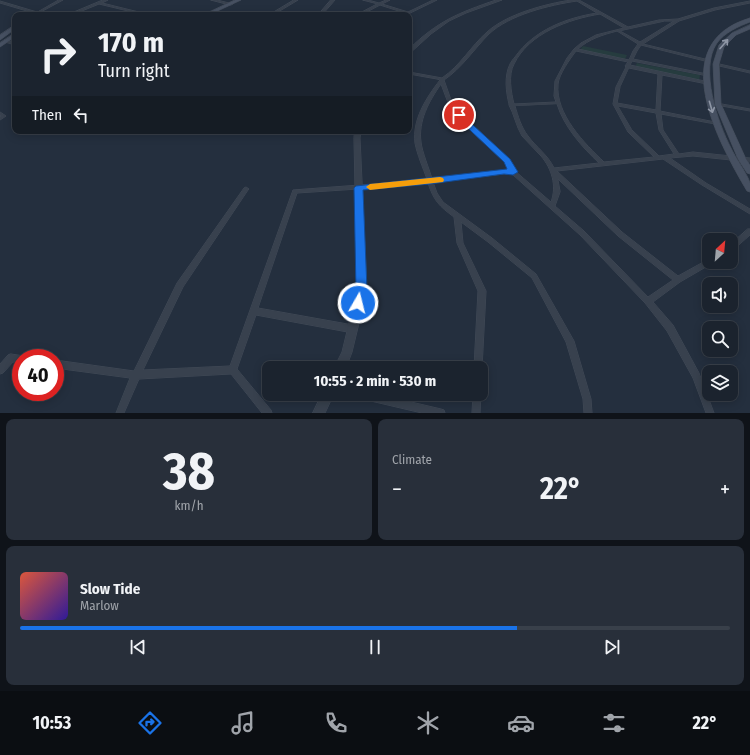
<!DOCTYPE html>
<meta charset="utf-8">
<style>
body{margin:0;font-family:"Fira Sans Condensed",sans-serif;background:#282f3a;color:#f1f3f6;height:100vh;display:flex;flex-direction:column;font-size:15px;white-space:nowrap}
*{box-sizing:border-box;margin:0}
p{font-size:13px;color:#a0a4aa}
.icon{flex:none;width:22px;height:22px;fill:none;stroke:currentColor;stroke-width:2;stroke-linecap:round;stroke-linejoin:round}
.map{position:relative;height:413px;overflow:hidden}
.drawer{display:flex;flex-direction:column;gap:6px;padding:6px;background:#0f1319;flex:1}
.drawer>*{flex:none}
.guide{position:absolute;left:12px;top:12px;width:400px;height:122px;border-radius:8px;box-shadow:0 2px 10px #0003,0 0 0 1px #39404a;background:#1b232e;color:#f1f3f6;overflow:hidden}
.needle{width:26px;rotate:26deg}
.fabs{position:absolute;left:702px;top:233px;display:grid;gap:8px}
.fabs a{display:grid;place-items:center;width:36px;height:36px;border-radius:8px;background:#1b232e;box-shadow:0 2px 10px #0003,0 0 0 1px #39404a;font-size:20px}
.speed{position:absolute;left:12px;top:349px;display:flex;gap:8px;font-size:20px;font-weight:700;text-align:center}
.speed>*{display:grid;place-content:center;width:52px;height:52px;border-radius:50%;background:#1b232e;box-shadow:0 2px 10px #0003,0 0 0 1px #39404a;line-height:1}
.speed .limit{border:6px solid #d22;background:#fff;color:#111}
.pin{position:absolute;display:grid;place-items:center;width:34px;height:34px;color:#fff;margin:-17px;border:2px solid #fff;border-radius:50%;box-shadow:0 1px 4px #0007}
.me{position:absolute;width:44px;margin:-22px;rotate:8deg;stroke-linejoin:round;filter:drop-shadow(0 0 3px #0008)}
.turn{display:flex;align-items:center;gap:14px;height:84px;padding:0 20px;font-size:18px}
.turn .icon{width:52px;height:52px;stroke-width:2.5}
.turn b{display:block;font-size:28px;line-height:34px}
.then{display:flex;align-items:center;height:38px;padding:0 20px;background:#0003;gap:8px;font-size:15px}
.big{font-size:30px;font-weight:700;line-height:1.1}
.drawer .tile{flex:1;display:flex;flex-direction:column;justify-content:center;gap:6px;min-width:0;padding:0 14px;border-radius:8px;background:#282f3a}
.drawer .dial{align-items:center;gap:0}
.dial b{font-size:52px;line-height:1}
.song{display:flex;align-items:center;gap:12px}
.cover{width:48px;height:48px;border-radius:6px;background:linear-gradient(135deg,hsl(10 70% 55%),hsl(250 70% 35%))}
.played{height:4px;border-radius:2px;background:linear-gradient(90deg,#1a73e8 70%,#39404a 70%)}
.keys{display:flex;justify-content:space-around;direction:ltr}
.heat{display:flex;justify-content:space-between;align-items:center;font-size:22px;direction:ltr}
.drawer .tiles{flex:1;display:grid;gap:6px;grid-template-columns:1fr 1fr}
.tile:last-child{grid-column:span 2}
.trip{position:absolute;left:262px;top:361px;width:226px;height:40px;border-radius:8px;background:#1b232e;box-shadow:0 2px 10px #0003,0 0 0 1px #39404a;font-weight:700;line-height:40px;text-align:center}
.tabs{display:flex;height:64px;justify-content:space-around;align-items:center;background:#0b0e12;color:#a0a4aa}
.tabs .icon{width:28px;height:28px}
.tabs .on{color:#1a73e8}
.tabs b{font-size:18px;color:#f1f3f6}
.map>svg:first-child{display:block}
.green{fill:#263c3f}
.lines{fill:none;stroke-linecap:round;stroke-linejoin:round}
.minor-casing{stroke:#414a57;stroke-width:1}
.tertiary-casing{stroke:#414a57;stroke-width:1}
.secondary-casing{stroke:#414a57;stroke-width:1}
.minor{fill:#38414e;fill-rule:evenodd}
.tertiary{fill:#38414e;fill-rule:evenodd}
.secondary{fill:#465061;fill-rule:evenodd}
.oneway{stroke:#8e96a5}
.route{fill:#1a73e8;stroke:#114b97}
.slow{fill:#f59e0b}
</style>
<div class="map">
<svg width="750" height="413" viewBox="0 0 750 413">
<rect width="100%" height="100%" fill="#242f3e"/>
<path class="green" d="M583 46 627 55 625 59 580 50Z
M637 63 700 75 699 80 635 67Z"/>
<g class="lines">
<g class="minor-casing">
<path id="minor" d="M59 0H63L37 14 0 3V1L37 12Z
M103 0H108L102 3 151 15H145L99 4 72 15H67Z
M211 0H217L233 4 231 5Z
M294 0H298L273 15H269Z
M331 0H335L322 15H318Z
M363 0H368L379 3 386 0H390L382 4 408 12 433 0H437L406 15 404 14 405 13 380 5 361 15H356L377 4Z
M571 0H579L628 27 659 20 678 19 714 8 750 1V3L715 10 679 21 643 44 709 60V62L641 45 637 51 633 59 707 74H708V76L632 61 630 65 709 82V84H707L662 75 660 111 715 122 717 123 715 124 661 114 663 130 679 154 693 152 750 158V162L693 156 670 158 706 183 750 209V214L702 185 663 159 557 171 622 232 678 276 707 260 709 259V262H712L711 264 680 282 653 302 673 325 699 373 714 413H706L693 378 667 331 645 303 580 235 512 174H504L433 182 437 193 443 202 492 238 536 274 574 341 591 399 592 413H584L583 399 566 342 532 278 488 242 461 222 463 243 486 291 482 368 481 371V368H474L478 291 457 243 454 217C439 206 434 201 428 183L373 188 297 193 258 308 353 325 356 326 357 329 356 332 353 333 256 315 237 369 271 410 272 413H262L231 374 139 379 124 413H116L130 378 55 368V360L134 371 177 283 244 188 246 187 249 189 248 190 183 287 143 370 230 366 293 190 373 184 427 179C423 168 417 154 415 143 412 120 426 98 440 80L437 79 409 74V72L442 78C460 66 471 46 487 32 507 14 545 4 571 0ZM577 1 597 13C566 18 534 30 515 57 513 59 511 62 510 64 504 76 506 92 509 104V105C514 114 516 126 522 136 528 143 535 149 541 156 552 169 557 186 551 202L515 171 509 160 461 114 451 100 444 80C462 68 474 49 489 34 509 15 549 5 577 1ZM600 14 624 28 596 35 581 43 574 49 567 58 555 81 554 96 556 102 514 104C511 92 508 75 514 64 529 33 569 19 600 14ZM665 21H674L640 42 620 31ZM617 31 638 44 633 51 629 60 578 49C589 39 602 35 617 31ZM576 51 628 62 625 66 626 67 616 87 613 104 628 132 654 157 604 162C585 144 555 114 558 84 559 74 570 59 576 51ZM629 68 658 74 656 110 617 103 620 87ZM441 84 447 100 457 116 505 162 509 170 432 179C429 168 422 152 421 142 418 121 429 101 441 84ZM557 104C564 127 582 147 599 163L554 168C548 155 536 147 528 136 521 127 518 116 515 106ZM618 106 656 113 659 130 674 154 659 156 632 130ZM558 179 618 236 673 280 648 297 584 231 555 206 560 192Z
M5 40 15 43V45L5 42Z
M715 63 750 71V73L715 65Z
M716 103 750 109V111L716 105Z
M0 112 6 116 0 120V117L1 116 0 115Z
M748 229H750V235L733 250 731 251V244Z
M11 354 24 356 25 358H21V363L13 362 3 373 0 374V364L8 355Z
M481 393V394L480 413H472L473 394H481Z
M354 394H377L441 409 444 410 445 413H422L358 398 355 397Z"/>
</g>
<g class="tertiary-casing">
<path id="tertiary" d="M496 0H502L466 13 449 21 431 34 409 54V49C438 21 458 13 496 0Z
M355 131H361L360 138 367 290 352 352 346 368H334L342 352 357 290 354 138Z
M322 394H334L325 413H313Z"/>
</g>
<g class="secondary-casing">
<path id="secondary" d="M235 0H241L209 15H203Z
M37 12 44 15H30Z
M750 18V22C739 26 724 33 717 43 699 69 718 123 731 148 735 157 748 175 750 183 750 186 750 189 750 192L747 191C718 142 664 43 750 18Z
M15 25V29L0 40V35Z
M750 25V29L736 35 724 47 719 64 721 104 746 159 750 165V174L747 173 738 159 715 104 713 64 719 45 732 33Z
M15 33V37L0 47V43Z"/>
</g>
<use href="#minor" class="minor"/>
<use href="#tertiary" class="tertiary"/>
<use href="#secondary" class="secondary"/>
</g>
<defs><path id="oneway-shaft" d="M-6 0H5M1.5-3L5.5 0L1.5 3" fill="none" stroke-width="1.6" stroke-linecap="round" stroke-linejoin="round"/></defs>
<g class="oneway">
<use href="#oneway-shaft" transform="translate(724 44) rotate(-49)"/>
<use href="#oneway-shaft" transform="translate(711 107) rotate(74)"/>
</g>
<path class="route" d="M459 113 461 114 510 159 518 172 513 175 504 174 430 184 363 190 367 290 362 306 358 308 355 306 353 303 356 290 354 188 356 186 507 169 504 162 456 117V114Z"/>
<path class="slow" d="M440 177 443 178 444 180 443 182 370 190 366 187 370 184Z"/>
</svg>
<div class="fabs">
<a><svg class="needle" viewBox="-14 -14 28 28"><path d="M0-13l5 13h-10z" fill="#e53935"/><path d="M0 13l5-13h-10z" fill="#a0a4aa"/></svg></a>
<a><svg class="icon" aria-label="sound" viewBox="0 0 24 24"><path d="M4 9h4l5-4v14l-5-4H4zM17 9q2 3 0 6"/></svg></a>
<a><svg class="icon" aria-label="search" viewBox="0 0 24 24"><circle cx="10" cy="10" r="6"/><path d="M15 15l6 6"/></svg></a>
<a><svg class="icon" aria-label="layers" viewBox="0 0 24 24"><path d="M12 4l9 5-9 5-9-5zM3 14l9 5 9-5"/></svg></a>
</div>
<div class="speed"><div class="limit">40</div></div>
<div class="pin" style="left:459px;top:115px;background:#d93025"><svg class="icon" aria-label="arrive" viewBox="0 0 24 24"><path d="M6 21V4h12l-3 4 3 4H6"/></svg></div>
<svg class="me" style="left:358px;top:303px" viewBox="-20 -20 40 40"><circle r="17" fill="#1a73e8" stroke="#fff" stroke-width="3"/><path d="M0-11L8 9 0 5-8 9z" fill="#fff"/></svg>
<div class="trip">10:55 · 2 min · 530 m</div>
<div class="guide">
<div class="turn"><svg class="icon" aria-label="right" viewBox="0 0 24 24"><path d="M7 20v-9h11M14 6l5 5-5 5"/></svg><div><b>170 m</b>Turn right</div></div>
<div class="then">Then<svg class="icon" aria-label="left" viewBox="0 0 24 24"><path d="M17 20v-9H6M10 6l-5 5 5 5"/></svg></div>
</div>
</div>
<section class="drawer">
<div class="tiles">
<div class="tile dial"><b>38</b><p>km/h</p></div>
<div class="tile"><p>Climate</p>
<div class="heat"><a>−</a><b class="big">22°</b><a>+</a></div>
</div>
<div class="tile">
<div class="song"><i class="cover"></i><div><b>Slow Tide</b><p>Marlow</p></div></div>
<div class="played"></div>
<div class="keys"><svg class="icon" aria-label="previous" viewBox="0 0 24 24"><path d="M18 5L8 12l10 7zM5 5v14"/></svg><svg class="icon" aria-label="pause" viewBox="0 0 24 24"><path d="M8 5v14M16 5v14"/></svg><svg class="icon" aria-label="next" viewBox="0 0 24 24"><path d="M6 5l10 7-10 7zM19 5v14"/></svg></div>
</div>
</div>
</section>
<nav class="tabs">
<b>10:53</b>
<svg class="icon on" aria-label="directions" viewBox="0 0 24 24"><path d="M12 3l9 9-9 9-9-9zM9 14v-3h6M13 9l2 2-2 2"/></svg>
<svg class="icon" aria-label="music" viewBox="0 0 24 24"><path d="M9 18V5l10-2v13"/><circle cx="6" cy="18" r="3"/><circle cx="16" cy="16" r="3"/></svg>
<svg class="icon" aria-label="phone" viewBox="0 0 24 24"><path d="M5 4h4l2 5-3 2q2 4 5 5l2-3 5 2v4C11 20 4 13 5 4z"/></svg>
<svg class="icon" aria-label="climate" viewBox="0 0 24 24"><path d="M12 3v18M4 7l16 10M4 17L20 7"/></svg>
<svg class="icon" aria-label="car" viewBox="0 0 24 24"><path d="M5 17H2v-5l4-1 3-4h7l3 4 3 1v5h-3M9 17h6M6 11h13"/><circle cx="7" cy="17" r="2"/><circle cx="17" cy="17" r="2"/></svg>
<svg class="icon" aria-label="filters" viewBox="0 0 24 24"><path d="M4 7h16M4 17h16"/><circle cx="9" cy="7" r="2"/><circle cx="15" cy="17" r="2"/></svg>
<b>22°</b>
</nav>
